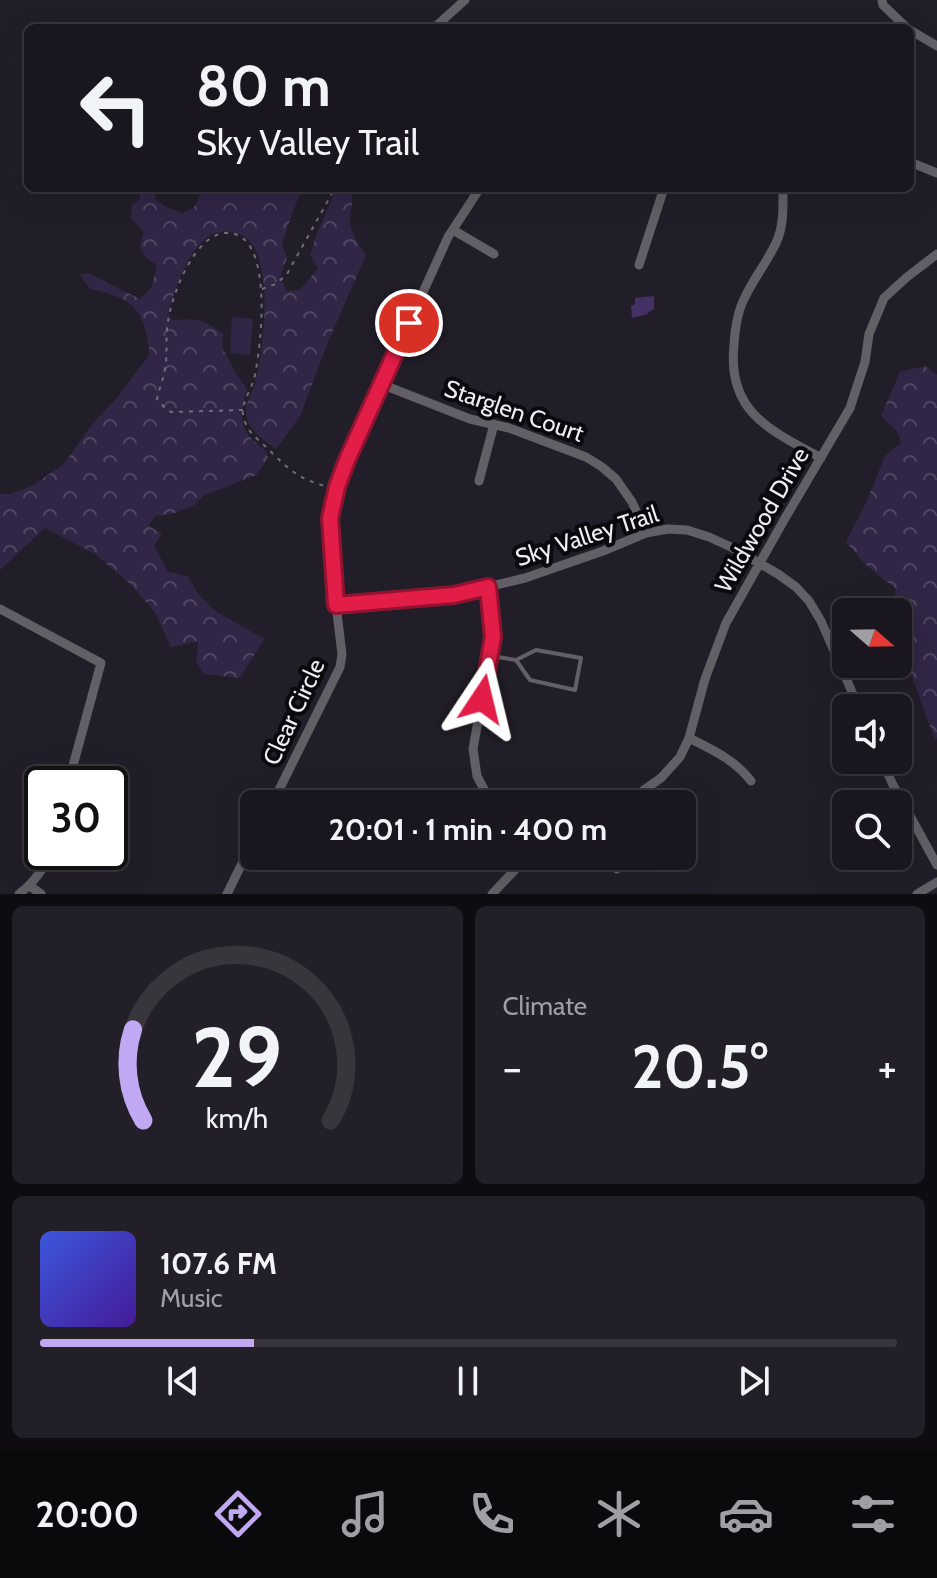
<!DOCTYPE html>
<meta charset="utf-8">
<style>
body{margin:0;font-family:Cabin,sans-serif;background:#231f28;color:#f1f3f6;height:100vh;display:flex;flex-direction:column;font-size:30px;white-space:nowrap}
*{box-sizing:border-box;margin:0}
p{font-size:26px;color:#9f9fa4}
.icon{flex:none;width:44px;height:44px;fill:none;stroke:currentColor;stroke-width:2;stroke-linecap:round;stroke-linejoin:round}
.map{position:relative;height:894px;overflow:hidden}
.drawer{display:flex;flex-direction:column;gap:12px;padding:12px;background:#0e0c11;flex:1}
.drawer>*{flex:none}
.banner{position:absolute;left:24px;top:24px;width:890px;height:168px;border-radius:12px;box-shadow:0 8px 32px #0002,0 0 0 2px #38353d;background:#1a161f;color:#f1f3f6;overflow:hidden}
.needle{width:52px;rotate:110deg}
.fabs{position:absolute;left:832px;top:598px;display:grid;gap:16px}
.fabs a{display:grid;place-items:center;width:80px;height:80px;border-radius:12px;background:#1a161f;box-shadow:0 8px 32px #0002,0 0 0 2px #38353d;font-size:40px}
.speed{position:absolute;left:24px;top:766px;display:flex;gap:16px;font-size:40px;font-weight:700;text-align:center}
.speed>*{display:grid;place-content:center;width:104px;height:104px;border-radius:50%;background:#1a161f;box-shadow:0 8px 32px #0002,0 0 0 2px #38353d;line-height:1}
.speed .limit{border:4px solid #111;border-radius:12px;background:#fff;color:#111}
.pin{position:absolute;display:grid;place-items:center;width:68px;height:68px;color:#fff;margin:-34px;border:4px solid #fff;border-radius:50%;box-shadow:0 2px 8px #0007}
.me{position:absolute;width:88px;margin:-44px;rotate:10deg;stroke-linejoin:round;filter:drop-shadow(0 0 6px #0008)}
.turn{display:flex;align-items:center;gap:28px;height:168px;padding:0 40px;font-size:36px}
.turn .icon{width:104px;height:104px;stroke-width:2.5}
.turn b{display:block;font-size:56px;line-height:68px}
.big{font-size:60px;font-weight:700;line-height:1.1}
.drawer .card{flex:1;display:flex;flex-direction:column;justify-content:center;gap:12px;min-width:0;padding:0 28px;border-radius:12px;background:#231f28}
.drawer .dial{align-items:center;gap:0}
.dial svg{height:208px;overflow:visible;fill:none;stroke:#38353d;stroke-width:7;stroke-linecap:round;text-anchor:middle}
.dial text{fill:#f1f3f6;stroke:none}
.song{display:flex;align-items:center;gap:24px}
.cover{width:96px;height:96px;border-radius:12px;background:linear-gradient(135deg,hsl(230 70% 55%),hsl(260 70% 35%))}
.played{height:8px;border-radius:4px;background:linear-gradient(90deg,#c1a8f3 25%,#38353d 25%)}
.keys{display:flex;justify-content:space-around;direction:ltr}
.heat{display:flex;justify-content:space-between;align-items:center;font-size:44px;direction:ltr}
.drawer .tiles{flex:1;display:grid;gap:12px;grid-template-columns:1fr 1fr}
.card:last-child{grid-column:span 2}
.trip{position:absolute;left:240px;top:790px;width:456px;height:80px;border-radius:12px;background:#1a161f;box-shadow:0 8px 32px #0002,0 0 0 2px #38353d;font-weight:700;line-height:80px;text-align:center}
.tabs{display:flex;height:128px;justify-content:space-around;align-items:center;background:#0a090c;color:#9f9fa4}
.tabs .icon{width:56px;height:56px}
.tabs .selected{color:#c1a8f3}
.tabs b{font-size:36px;color:#f1f3f6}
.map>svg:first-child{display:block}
.green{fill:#312645}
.forest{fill:url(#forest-crowns)}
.building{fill:#453066}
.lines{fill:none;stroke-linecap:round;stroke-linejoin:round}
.path{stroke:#706d77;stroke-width:2;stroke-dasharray:4 6;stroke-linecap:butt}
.service{stroke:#626066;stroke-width:4}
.minor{stroke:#626066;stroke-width:9}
.route-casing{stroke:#92132f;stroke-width:20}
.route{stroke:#e11d48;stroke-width:14}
.labels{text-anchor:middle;stroke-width:8;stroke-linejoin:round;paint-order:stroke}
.street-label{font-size:24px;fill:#f0edf5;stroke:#0b090e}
</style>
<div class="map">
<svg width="937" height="894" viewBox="0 0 937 894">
<defs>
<pattern id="forest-crowns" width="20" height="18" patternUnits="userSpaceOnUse" patternTransform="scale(2)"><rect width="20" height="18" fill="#312645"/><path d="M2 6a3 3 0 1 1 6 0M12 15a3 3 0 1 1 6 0" fill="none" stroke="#4f4660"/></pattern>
</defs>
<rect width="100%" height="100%" fill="#221e29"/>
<path class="green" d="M232 317 253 319 250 355 230 353Z"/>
<path class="forest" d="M139 188H155V199L168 208 183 213 194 207 204 188H303C294 206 289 224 282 243L287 258 280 277 287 291 300 290 318 268 310 255 317 233 337 188H350C356 200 349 210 350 223 351 234 360 246 366 255L328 342 300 416 276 449C265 441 246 429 246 412 245 403 253 392 255 383 264 350 271 280 255 249 250 240 243 233 231 232 194 225 177 285 168 312L172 320C198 319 202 318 223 334L222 347 235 372 247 389C241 411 237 426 256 443 263 448 266 449 268 458L256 475 203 496 194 505 175 513 155 516 148 526 162 533 154 546 168 572 188 576 198 594 215 611 264 639 240 678 204 674 196 662 198 641 171 647 155 612 130 584 95 554 45 528 0 570V494H10L32 486 64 464 93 423 117 398 150 354C144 309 135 298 90 289L80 275 88 273 140 299 151 288 157 265 146 258 140 247 144 232 131 218 132 205 140 199Z
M925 366 937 375V738L935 740 898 639V612H886L894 603 896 589 867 566 846 542 866 503 885 456 901 443 897 431 881 416 900 372Z"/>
<path class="building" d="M654 296V309L647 313 648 314 632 318 631 306 635 304V298Z"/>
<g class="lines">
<path class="path" d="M262 289 276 284 287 274 335 188
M243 410 171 412 164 407 157 399C159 389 163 380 165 370 168 353 165 337 168 321 172 295 194 235 225 233 276 229 261 350 254 379 251 389 245 398 243 408 242 413 244 421 247 426 251 435 260 441 267 448 290 470 296 478 328 487"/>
<path class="service" d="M492 656 516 660 536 650 581 658 575 690 530 680 516 660"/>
<path class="minor" d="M882 0 883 5 907 28
M434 28 465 0
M910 30 937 46
M910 162 937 173
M783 188C783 207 784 226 776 243 767 262 754 278 745 297 737 312 735 328 734 345 727 412 770 430 821 458
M453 230 494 254
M639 265 664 188
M381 384 470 419 509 428 586 457 602 467 616 479 632 502 646 533
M479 481 494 424
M488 587 493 637 473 749 477 776 492 804
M336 605 454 595 525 578 603 551 646 533 668 529 687 530 709 537 731 547 778 574 796 587 809 601 821 621 859 708
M0 609 101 663 68 784
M689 738C713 750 735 760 751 781
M882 760 892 783 937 865
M272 804 340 667 342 654 336 605 330 518 337 487 347 460 448 237 480 188
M620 804 634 797 661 778 680 757 689 738 705 679 726 623 784 520 850 408 865 362 869 334 884 298 907 277 937 254
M611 856 617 869
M30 886 41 894
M19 894C33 883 45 869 49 852
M227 894 254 839
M492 894 528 856
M917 894 937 882"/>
</g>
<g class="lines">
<g class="route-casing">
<path id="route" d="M409 323 347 460 337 487 330 518 336 605 454 595 488 587 493 637 482 699"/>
</g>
<use href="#route" class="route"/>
</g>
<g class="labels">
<g class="street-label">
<text transform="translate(514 411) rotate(19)" y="8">Starglen Court</text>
<text transform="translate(762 520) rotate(-60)" y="8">Wildwood Drive</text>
<text transform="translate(587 536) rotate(-18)" y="8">Sky Valley Trail</text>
<text transform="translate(294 712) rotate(-65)" y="8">Clear Circle</text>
</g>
</g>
</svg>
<div class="fabs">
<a><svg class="needle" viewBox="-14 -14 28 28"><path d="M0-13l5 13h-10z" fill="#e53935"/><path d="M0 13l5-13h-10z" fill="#9f9fa4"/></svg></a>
<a><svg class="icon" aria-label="sound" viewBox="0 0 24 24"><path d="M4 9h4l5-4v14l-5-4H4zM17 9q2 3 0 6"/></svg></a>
<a><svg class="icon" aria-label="search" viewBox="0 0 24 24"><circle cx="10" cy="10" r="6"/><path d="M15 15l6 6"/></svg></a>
</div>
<div class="speed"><div class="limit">30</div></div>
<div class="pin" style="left:409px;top:323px;background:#d93025"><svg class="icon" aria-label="arrive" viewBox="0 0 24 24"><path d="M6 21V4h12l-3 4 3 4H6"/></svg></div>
<svg class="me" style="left:482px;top:699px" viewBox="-20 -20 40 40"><path d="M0-17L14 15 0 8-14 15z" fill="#e11d48" stroke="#fff" stroke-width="4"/></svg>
<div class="trip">20:01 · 1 min · 400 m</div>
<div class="banner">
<div class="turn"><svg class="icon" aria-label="left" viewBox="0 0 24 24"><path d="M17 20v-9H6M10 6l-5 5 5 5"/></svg><div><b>80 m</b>Sky Valley Trail</div></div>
</div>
</div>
<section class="drawer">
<div class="tiles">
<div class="card dial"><svg viewBox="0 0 100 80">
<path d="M14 69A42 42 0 1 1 86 69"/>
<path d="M14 69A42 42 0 0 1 10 34" stroke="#c1a8f3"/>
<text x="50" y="56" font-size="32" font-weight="700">29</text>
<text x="50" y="72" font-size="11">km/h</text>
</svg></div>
<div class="card"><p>Climate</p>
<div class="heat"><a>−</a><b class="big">20.5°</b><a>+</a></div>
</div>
<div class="card">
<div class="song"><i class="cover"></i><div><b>107.6 FM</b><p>Music</p></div></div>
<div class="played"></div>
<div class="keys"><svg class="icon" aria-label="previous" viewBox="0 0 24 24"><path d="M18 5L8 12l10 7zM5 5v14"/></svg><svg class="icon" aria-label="pause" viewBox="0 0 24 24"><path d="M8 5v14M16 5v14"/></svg><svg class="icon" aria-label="next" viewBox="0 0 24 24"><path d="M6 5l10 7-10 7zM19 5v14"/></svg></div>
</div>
</div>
</section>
<nav class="tabs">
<b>20:00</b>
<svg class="icon selected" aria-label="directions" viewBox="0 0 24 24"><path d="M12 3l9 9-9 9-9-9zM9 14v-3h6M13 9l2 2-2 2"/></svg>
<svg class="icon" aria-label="music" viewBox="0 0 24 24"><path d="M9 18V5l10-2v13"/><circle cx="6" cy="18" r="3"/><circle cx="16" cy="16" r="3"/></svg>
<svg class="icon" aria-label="phone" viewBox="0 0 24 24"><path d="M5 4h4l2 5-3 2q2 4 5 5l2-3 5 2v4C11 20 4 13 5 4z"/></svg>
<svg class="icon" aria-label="climate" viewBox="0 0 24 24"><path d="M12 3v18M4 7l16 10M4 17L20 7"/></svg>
<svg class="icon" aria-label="car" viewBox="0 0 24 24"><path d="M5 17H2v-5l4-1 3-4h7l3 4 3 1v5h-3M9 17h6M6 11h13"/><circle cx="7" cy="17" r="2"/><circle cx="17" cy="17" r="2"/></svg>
<svg class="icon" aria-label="filters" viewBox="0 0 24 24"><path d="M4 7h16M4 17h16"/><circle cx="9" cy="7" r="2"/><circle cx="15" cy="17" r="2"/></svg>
</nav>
